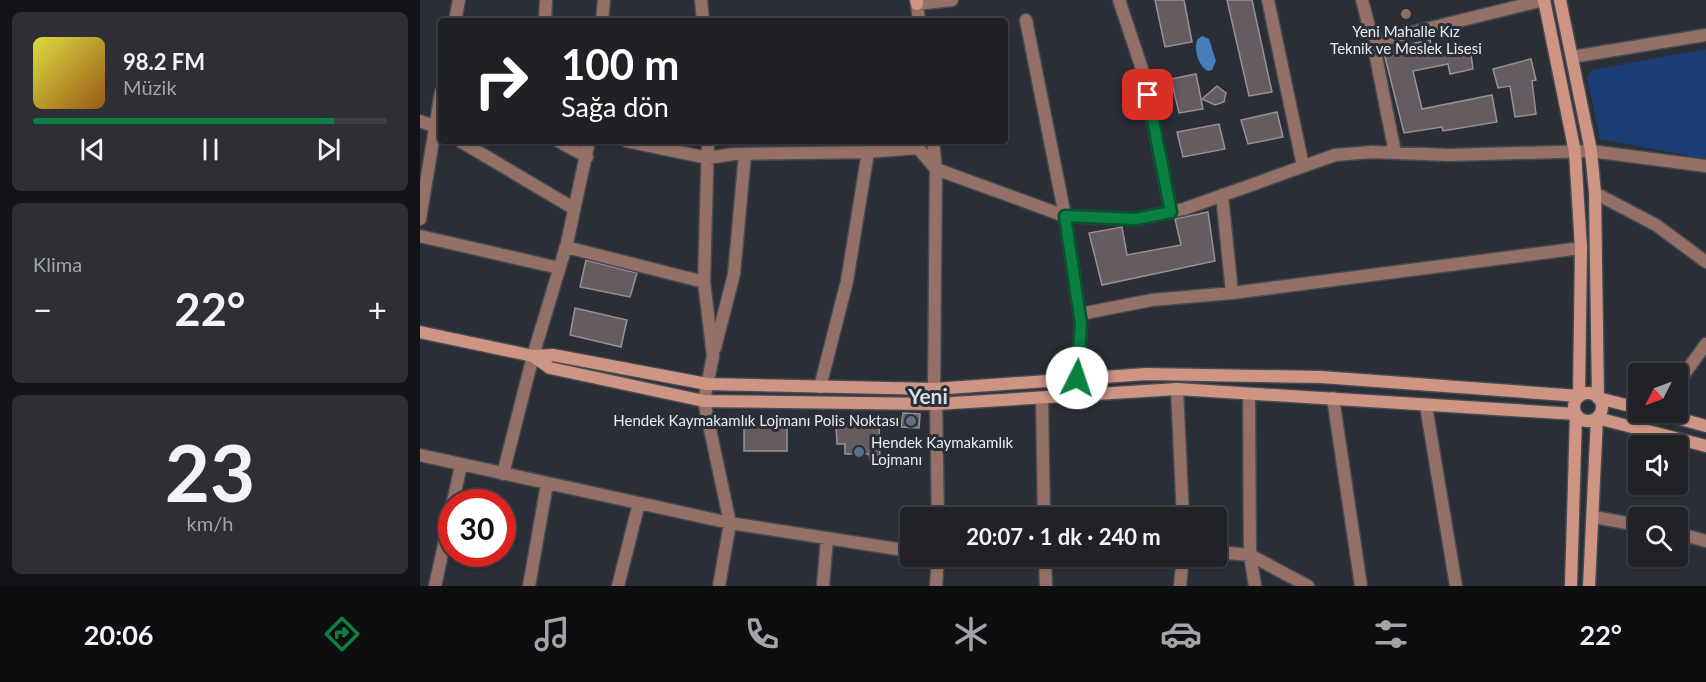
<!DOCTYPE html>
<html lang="tr">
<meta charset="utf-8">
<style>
body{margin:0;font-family:Lato,sans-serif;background:#2d2f34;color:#f1f3f6;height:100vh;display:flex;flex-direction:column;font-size:22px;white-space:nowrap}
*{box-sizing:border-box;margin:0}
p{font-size:20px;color:#a2a4a8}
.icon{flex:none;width:33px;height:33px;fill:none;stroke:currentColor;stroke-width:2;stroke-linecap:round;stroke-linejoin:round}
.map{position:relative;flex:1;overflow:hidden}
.side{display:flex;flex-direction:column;gap:12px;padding:12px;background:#121316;width:420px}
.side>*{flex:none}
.top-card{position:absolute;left:18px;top:18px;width:570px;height:126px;border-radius:6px;box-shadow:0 2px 4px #0004,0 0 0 2px #3d3f45;background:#202124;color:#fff;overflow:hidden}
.needle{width:39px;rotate:228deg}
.buttons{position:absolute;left:1208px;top:363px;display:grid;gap:12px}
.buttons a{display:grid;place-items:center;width:60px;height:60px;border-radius:6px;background:#202228;box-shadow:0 2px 4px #0004,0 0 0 2px #3d3f45;font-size:30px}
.speed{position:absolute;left:18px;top:489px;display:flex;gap:12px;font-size:30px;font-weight:700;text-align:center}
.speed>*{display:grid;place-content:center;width:78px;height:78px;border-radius:50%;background:#202228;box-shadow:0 2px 4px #0004,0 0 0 2px #3d3f45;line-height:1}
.speed .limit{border:9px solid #d22;background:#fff;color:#111}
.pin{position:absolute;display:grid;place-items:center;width:51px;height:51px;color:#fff;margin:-26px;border-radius:12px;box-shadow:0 3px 9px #0006}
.me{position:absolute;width:66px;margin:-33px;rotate:4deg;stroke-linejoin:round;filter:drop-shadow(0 0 4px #0008)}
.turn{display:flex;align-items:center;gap:21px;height:126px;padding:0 24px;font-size:27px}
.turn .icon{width:78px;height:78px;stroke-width:2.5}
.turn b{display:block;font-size:42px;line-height:51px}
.big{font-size:45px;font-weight:700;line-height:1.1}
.side .tile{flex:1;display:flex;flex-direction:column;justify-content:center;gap:9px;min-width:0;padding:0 21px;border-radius:9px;background:#2d2f34}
.side .dial{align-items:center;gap:0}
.dial b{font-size:78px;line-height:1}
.song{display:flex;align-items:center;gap:18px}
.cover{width:72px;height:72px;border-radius:9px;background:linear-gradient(135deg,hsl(60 70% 55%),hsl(30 70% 35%))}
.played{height:6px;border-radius:3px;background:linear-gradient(90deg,#0b8043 85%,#3d3f45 85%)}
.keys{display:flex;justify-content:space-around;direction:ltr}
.heat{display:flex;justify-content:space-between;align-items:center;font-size:33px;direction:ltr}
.trip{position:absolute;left:480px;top:507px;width:327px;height:60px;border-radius:6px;background:#202228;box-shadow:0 2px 4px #0004,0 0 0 2px #3d3f45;font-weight:700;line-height:60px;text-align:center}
.tabs{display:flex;height:96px;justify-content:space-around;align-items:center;background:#0d0e10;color:#a2a4a8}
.tabs .icon{width:42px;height:42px}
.tabs .selected{color:#0b8043}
.tabs b{font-size:27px;color:#f1f3f6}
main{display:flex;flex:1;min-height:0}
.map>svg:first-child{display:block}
.green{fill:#1a3d75}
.water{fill:#477db8}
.building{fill:#655c61;stroke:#999096;stroke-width:1.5}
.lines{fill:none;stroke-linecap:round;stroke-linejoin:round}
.street-casing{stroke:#454950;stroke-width:15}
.secondary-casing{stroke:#454950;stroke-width:15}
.street{stroke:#947066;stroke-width:12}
.secondary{stroke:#ce9584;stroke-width:12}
.route-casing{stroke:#07532c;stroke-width:15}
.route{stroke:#0b8043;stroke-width:10}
.education-dot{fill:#8d6e63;stroke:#2a2e36;stroke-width:2}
.service-dot{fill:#5c6f8a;stroke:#2a2e36;stroke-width:2}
.labels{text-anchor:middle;stroke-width:6;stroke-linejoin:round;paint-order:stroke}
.poi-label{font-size:15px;fill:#eaedf2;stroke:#2a2e36}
.district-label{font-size:21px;font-weight:bold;fill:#d9dfe9;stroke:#2a2e36}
</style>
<main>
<section class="side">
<div class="tile">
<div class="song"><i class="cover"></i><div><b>98.2 FM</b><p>Müzik</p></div></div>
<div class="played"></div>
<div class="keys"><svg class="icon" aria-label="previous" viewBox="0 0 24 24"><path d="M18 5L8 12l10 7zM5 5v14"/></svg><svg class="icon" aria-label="pause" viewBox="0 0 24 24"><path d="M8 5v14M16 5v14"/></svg><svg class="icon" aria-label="next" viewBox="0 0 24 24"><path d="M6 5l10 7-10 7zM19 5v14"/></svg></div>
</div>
<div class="tile"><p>Klima</p>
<div class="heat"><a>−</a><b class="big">22°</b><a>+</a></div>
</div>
<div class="tile dial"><b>23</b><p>km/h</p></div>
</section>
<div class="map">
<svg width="1286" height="586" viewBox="0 0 1286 586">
<rect width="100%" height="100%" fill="#2a2e36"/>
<path class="green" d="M1286 49V159L1180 139 1167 76 1172 70Z"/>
<path class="water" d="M782 36 789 39 796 61 792 70 788 71C778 66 774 50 777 40Z"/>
<path class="building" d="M735 0H764L772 42 745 47Z
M807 0H832L852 92 829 96Z
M1010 40 1014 56 1050 47 1053 69 1030 74 1028 64 993 71 1002 109 1072 95 1077 122 1023 131 1022 127 984 133 963 49Z
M1111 59 1116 80 1112 81 1116 114 1095 117 1090 86 1078 88 1073 69Z
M776 74 783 109 759 113 751 79Z
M797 86 806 93 804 102 795 105 782 99Z
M857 112 863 137 828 144 821 120Z
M799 124 805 149 763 157 757 132Z
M788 212 795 261 682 285 669 233 702 227 707 255 761 245 755 219Z
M166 260 217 273 210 297 160 287Z
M155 308 207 320 201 347 150 335Z
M483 413 500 414 499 428 481 427Z
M459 424 460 460H450L449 454H425V444H417L416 425Z
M324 427 367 428V451H324Z"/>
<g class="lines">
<g class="street-casing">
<path id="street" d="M281 0 283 21
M699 0 723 72 751 212
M848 0 883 166
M942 0 953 42
M606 20 645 216 661 324 657 378
M35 21 39 0
M125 21 126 0
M182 21 184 0
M499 21 497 4 532 0
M1152 57 1286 35
M0 121 21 129
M40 141 153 208
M138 141 167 157
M206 141 288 158 314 154 448 152 498 148 516 169 645 216 716 219 764 209 915 155 952 152 1029 155 1171 151 1286 166
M288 141 284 282 293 356 284 401 310 523 299 586
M513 141 516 169 514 389 516 404 518 518
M975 153 953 42 1124 0
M1175 193 1236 225 1286 262
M802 195 812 293
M0 219 21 92
M0 236 139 268
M146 247 284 282
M660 314 732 300 812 293 1161 248
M295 348 314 274 325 154
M1257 384 1286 344
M400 387 427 281 448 152
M757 389 763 518
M829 395 830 555 835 586
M913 398 941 586
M622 399 624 518
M1006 406 1036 586
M0 455 310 523 490 551
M83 474 113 356 147 243 169 141
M33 502 41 465
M1174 517 1218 525
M1257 533 1286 541
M796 552 830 555 888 586
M625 556 626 586
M15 586 32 508
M109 586 127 484
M198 586 219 503
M403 586 407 538
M516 586 518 556
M760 586 763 556"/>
</g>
<g class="secondary-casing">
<path id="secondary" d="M496 0 497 4V0
M1140 0 1171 151 1175 193 1178 398 1218 408
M0 332 113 356 133 355 287 384 514 389 726 374 901 377 1159 396 1161 248 1155 152 1124 0
M113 356 130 368 284 401 516 404 757 389 1156 414 1151 586
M1154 407a14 14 0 1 1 28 0a14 14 0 1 1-28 0Z
M1235 412 1286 426
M1169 586 1177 418 1286 446"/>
</g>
<use href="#street" class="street"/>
<use href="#secondary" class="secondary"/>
</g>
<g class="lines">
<g class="route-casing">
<path id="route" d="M657 378 661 324 645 216 716 219 751 212 728 95"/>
</g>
<use href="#route" class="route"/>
</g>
<circle class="education-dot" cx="986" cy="14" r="6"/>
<g class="service-dot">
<circle cx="491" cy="421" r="6"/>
<circle cx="439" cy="452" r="6"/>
</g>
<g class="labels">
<g class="poi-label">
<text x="986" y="37">Yeni Mahalle Kız<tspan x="986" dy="17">Teknik ve Meslek Lisesi</tspan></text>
<text x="479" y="426" text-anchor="end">Hendek Kaymakamlık Lojmanı Polis Noktası</text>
<text x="451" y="448" text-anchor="start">Hendek Kaymakamlık<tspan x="451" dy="17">Lojmanı</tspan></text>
</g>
<g class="district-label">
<text x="508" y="404">Yeni</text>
</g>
</g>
</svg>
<div class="buttons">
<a><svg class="needle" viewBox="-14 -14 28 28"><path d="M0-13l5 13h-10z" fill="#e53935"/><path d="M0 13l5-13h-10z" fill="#a2a4a8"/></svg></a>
<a><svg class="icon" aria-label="sound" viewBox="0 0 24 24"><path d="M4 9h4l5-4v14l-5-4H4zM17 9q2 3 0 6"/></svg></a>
<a><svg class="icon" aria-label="search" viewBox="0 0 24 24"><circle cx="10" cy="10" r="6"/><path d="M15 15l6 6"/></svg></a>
</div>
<div class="speed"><div class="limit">30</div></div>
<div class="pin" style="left:728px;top:95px;background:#d93025"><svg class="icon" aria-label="arrive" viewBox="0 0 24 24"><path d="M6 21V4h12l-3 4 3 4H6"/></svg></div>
<svg class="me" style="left:657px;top:378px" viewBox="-20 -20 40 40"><circle r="19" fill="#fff"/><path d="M0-13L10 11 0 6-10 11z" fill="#0b8043"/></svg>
<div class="trip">20:07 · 1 dk · 240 m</div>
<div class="top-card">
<div class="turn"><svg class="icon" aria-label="right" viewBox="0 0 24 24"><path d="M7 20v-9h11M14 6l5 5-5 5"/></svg><div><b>100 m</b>Sağa dön</div></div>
</div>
</div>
</main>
<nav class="tabs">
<b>20:06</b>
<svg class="icon selected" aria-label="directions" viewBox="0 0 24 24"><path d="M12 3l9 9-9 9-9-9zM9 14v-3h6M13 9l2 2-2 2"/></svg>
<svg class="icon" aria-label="music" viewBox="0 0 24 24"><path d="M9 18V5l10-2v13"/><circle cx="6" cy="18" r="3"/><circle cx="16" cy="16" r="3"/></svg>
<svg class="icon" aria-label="phone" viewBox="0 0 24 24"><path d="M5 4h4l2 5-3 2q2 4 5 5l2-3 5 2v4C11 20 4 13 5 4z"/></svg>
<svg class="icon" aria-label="climate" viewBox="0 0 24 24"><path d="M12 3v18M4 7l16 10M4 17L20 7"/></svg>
<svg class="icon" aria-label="car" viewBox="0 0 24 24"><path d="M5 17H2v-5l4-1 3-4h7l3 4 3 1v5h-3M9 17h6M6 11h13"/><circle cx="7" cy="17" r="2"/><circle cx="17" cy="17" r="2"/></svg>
<svg class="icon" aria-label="filters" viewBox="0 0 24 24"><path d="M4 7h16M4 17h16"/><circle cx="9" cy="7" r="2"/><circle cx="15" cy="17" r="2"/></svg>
<b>22°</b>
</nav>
